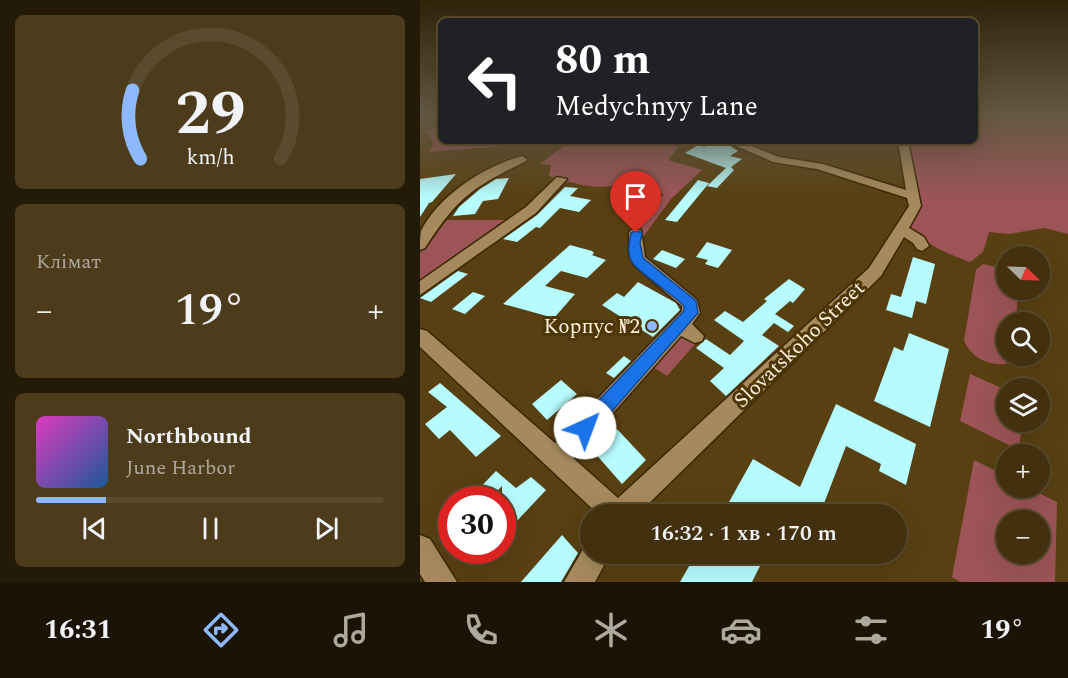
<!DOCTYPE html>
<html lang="uk">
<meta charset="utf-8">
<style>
body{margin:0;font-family:Spectral,serif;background:#4c3c1c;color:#f1f3f6;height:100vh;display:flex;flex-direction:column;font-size:22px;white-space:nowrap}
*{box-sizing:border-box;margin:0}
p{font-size:20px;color:#aea99e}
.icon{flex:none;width:33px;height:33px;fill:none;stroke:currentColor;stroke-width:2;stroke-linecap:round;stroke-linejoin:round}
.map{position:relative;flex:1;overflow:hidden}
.drawer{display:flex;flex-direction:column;gap:15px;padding:15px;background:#241a08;width:420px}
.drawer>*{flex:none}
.banner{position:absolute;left:18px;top:18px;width:540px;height:126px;border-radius:9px;box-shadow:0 6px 24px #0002,0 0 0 2px #5a4b2e;background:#202124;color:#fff;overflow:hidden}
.needle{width:39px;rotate:113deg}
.controls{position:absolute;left:576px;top:246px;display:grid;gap:12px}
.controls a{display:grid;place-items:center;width:54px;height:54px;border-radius:50%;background:#42300e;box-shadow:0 6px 24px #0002,0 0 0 2px #5a4b2e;font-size:30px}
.speed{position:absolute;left:18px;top:486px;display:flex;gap:12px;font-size:30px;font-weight:700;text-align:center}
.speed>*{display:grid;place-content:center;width:78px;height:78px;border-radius:50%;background:#42300e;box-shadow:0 6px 24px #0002,0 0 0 2px #5a4b2e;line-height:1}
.speed .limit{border:9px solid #d22;background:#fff;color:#111}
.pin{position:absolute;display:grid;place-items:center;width:51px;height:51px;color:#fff;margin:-62px -26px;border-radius:50% 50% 50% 0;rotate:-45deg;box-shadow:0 0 6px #0007}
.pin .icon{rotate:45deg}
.me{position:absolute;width:66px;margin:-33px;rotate:43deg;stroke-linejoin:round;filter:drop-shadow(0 0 4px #0008)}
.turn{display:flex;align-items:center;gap:21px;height:126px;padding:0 18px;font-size:27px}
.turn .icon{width:78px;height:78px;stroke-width:2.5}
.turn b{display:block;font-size:42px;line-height:51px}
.big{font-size:45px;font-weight:600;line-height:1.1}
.drawer .card{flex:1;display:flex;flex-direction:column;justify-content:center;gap:9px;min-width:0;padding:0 21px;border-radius:9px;background:#4c3c1c}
.drawer .dial{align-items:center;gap:0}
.dial svg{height:156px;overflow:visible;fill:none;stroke:#5a4b2e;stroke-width:7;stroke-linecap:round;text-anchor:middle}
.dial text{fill:#f1f3f6;stroke:none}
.song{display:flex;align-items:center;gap:18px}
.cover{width:72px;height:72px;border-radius:9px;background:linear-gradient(135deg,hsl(310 70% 55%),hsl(210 70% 35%))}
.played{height:6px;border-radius:3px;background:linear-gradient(90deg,#8db9fc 20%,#5a4b2e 20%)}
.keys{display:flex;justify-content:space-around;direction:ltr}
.heat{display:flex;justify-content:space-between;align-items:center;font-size:33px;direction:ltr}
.trip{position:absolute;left:160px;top:504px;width:327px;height:60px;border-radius:30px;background:#42300e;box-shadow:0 6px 24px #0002,0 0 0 2px #5a4b2e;font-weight:600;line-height:60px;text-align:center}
.tab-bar{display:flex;height:96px;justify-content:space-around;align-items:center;background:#1a1306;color:#aea99e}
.tab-bar .icon{width:42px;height:42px}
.tab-bar .selected{color:#8db9fc}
.tab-bar b{font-size:27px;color:#f1f3f6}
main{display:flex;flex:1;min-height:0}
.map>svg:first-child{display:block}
.green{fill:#9c5456;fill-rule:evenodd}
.building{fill:#b6fcff}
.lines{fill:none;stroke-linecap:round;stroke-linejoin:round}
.minor-casing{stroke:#3a2704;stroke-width:3}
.minor{fill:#a68a5d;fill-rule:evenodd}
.route{fill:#1a73e8;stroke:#114b97;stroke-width:1.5}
.poi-dot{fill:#8db9fc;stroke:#4d3504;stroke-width:2}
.labels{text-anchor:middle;stroke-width:6;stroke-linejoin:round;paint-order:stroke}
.poi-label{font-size:21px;fill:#fdf1de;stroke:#4d3504;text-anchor:end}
.street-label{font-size:21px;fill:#fdf1de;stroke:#4d3504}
</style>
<main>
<section class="drawer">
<div class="card dial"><svg viewBox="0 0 100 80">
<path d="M14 69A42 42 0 1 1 86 69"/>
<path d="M14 69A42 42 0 0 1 10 34" stroke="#8db9fc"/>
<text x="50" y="56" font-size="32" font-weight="700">29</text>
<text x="50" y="72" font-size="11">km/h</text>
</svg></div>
<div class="card"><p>Клімат</p>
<div class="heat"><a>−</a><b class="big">19°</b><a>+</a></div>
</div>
<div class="card">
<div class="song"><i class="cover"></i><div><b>Northbound</b><p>June Harbor</p></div></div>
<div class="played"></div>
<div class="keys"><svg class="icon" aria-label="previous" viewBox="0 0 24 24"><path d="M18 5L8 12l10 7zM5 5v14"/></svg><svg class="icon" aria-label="pause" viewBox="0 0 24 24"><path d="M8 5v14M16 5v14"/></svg><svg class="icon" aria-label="next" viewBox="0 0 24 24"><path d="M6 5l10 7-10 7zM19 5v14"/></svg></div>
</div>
</section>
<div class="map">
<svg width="648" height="582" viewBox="0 0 648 582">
<rect width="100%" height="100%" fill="#584012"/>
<path class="green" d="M555 116H648V234L624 228 589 234 569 232 563 252 550 262C529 254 502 244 490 226L500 209 489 141H555Z
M21 126V141H108L86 146 9 152 14 143 6 131Z
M150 141H263L248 160 282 170 251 199 223 237 217 234 243 194 228 187 232 178C215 176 208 184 191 186 171 189 149 182 129 176L131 165 120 164Z
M19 220H87L0 282V253Z
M563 264 586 269V290H598L596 322H586V356H594L586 364C569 366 550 357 544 340L556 270Z
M257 331 277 342 247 376 227 363Z
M550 374 586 390V422H602L599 450 540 421Z
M554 460 586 476V488H609L637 502 635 582H541L532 577ZM620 520V554H586V520Z"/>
<path class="building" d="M286 141H303L318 151 310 156 322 159 311 167 314 170 297 188 287 186 306 168 265 153 278 145 285 147Z
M36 174 12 202 9 203 0 217V179Z
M89 178 78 199 63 201 55 214 33 216 39 207 60 189 76 179Z
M278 180 289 183 257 222 245 220Z
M145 187 158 188 150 196 171 200 159 212 140 208 120 228 116 227 97 242 83 239 117 215Z
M287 242 312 250 298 268 285 264 288 260 276 257Z
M150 245 172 251 174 253 172 255 186 260 167 278 141 271 125 286 155 294 134 318 83 304Z
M242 250 265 259 256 268 233 259Z
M493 257 515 264 506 304 496 301 492 318 466 310 471 294 481 297Z
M38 271 48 274 11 302 0 298Z
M369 279 385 289 373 303 370 301 355 314 374 326 368 332 354 323 342 335 359 346 306 396 290 381 304 368 276 348 286 339 310 355 324 341 294 320 305 311 323 322 347 301 344 299Z
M218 282 256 303 260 310 233 337 182 305 197 293 204 297Z
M53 292 65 296 45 314 32 309Z
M489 333 529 349 510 427 454 401 474 347 483 351Z
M204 356 211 361 194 378 186 373Z
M141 380 157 394 127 420 112 404Z
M20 383 81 436 56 457 30 430 19 439 5 424 27 407 8 392Z
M416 404 496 444 486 485 459 471 461 464 426 446 400 514H322L324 512 309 502 333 459 380 487Z
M197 429 226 460 202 484 173 451Z
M76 471 96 488 111 477 126 490 95 523 82 510V486L69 500H48Z
M142 535 158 553 141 582H101Z
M276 554H323L340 566 332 582H260Z"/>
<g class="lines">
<g class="minor-casing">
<path id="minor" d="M305 141H319L359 157 403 164 486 190 478 141H488L501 206 489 228 504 237 509 246 502 251 497 249 493 243 484 237 461 276 218 514H178L0 347V329L7 331 135 443 262 311V306L214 265 209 254V233L211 230H221L225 257 277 300 280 313 272 324 284 336 282 341 275 343 261 336 153 458 198 498 449 268 489 206 487 198 397 169 353 162Z
M102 156 107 159 106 161C52 188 38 197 5 248L0 250C0 244 0 236 1 231 19 195 65 166 102 156Z
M137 177 147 179 116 213 0 295V281L106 207Z
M0 535 10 539 37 582H5L0 574Z
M171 542V554H190L175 582H144L166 544Z"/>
</g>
<use href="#minor" class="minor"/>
</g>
<linearGradient id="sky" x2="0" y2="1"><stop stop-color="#30230a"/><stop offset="0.59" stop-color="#645944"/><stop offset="1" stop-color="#645944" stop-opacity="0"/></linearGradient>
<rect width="648" height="197" fill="url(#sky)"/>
<path class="route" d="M216 230 222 233 220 243 223 258 276 301 278 313 172 434 165 437 159 434 156 428 159 421 264 311V306C251 292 221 275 212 262 207 254 209 242 211 233Z"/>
<circle class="poi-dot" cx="232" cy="326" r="6"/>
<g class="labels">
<g class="poi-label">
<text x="220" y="333">Корпус №2</text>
</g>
<g class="street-label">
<text transform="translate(379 344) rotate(-44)" y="7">Slovatskoho Street</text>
</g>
</g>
</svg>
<div class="controls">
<a><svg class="needle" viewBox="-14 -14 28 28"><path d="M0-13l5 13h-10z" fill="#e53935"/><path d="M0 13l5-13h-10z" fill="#aea99e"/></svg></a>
<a><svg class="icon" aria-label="search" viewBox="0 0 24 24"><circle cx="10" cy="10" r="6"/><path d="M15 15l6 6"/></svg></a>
<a><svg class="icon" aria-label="layers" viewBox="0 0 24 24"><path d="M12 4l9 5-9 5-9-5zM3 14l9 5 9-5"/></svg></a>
<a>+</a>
<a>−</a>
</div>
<div class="speed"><div class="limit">30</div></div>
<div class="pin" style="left:216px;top:233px;background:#d93025"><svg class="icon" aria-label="arrive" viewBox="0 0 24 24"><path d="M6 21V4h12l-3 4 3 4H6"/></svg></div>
<svg class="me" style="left:165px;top:428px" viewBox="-20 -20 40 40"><circle r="19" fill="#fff"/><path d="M0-13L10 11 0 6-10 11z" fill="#1a73e8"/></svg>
<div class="trip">16:32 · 1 хв · 170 m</div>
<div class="banner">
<div class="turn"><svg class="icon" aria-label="left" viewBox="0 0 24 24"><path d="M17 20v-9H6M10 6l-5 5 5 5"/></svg><div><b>80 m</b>Medychnyy Lane</div></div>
</div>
</div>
</main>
<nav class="tab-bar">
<b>16:31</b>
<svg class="icon selected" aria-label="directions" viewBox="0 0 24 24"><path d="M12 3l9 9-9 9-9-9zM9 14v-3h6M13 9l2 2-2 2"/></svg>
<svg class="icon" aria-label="music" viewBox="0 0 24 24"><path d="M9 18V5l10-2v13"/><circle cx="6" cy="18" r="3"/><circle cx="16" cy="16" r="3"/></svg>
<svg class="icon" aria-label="phone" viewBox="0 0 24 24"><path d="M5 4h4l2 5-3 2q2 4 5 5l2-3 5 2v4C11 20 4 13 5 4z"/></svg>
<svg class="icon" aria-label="climate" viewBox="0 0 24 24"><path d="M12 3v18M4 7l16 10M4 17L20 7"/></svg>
<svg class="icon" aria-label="car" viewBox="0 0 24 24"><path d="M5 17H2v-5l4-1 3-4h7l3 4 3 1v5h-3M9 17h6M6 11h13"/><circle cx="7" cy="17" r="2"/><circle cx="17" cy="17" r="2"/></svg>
<svg class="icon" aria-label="filters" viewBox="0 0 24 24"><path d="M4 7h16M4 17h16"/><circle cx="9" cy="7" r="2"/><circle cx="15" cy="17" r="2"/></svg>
<b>19°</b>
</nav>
